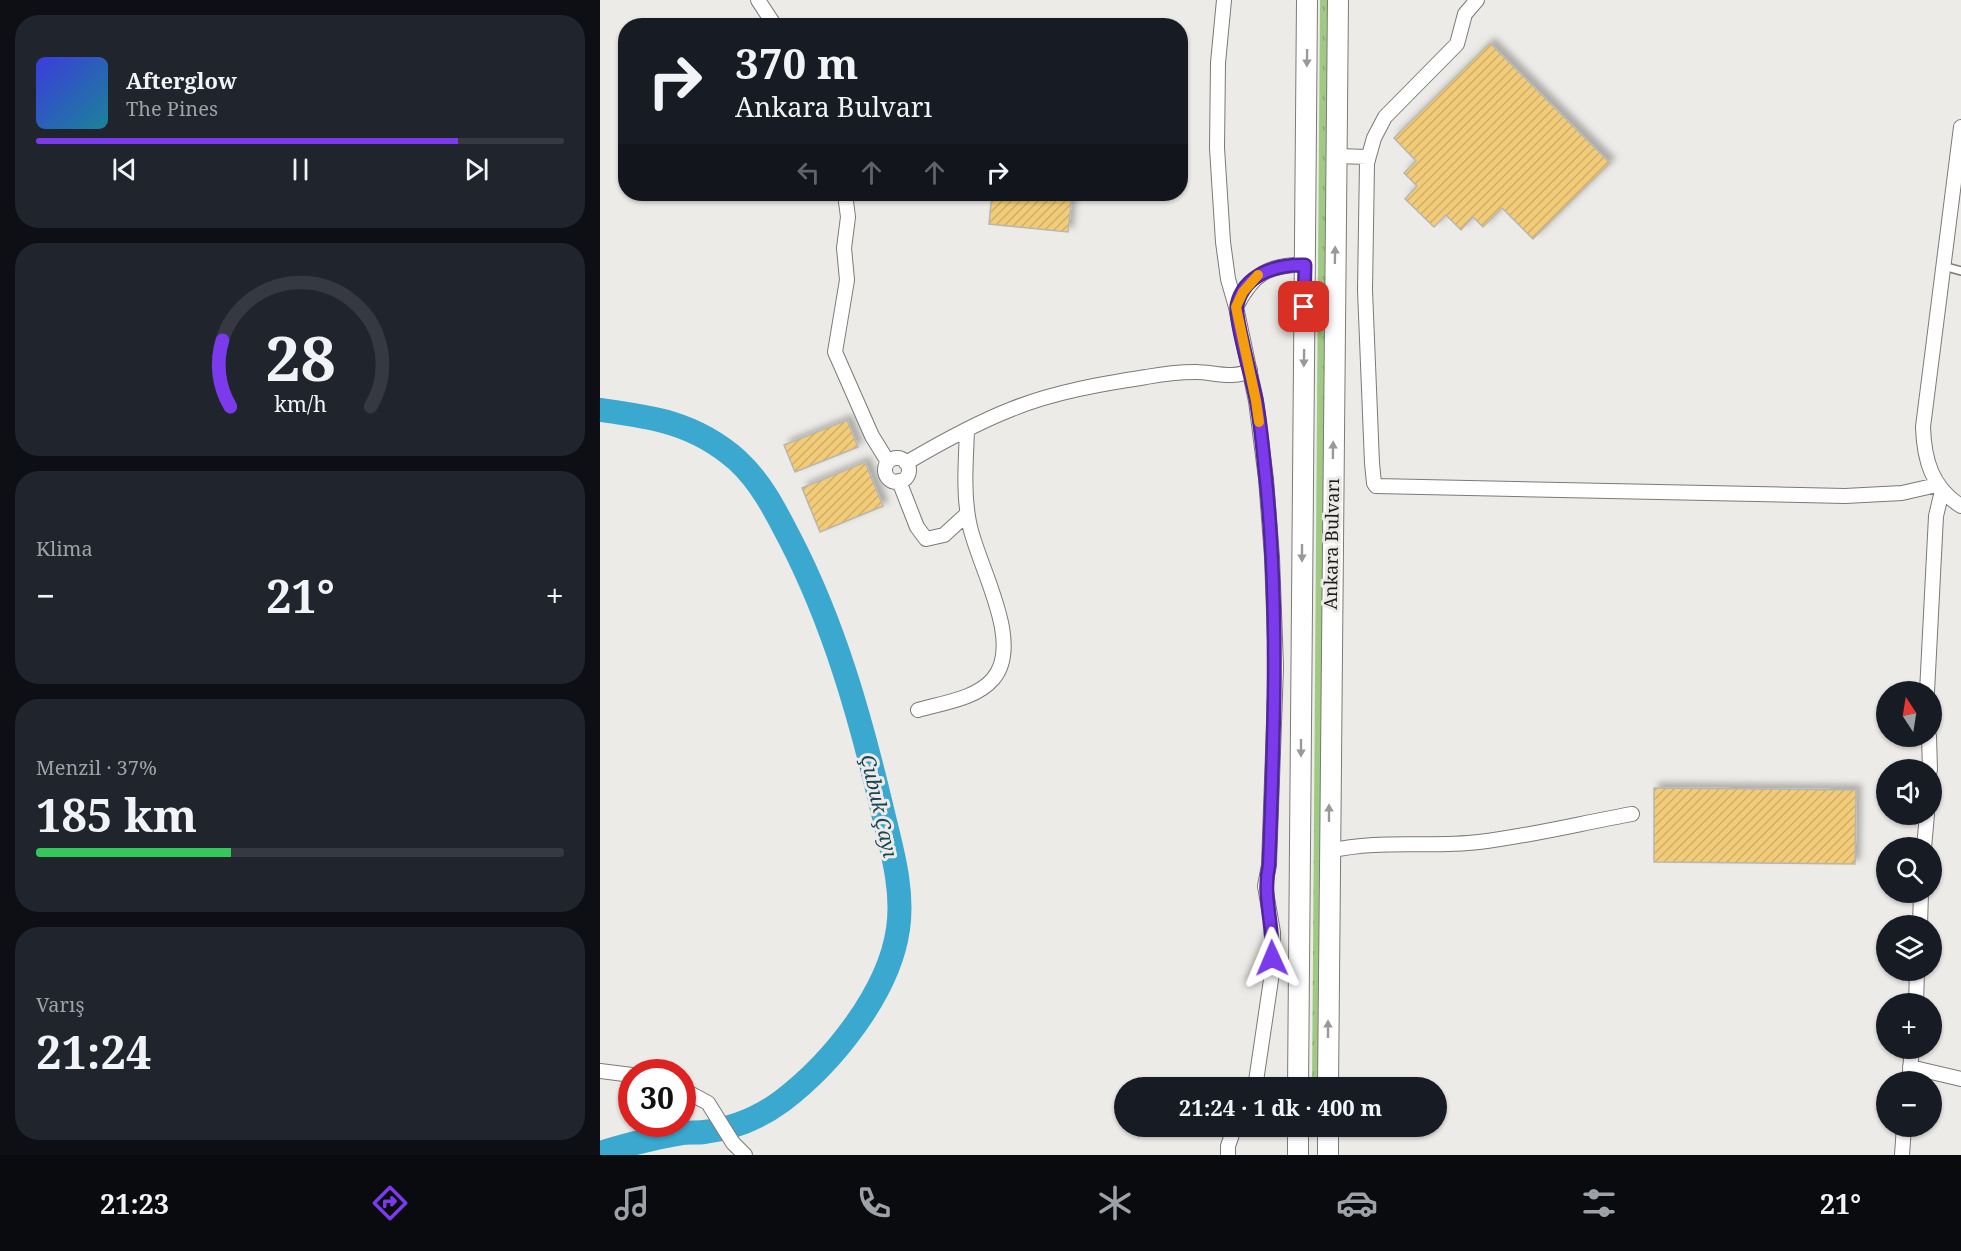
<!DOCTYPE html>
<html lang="tr">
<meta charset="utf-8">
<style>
body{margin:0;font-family:"Noto Serif",serif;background:#20242c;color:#f1f3f6;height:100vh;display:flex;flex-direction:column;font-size:22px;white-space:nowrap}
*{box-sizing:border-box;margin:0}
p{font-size:20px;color:#9ea1a6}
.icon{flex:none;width:33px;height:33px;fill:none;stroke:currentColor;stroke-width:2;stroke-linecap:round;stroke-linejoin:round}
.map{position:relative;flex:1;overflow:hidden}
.drawer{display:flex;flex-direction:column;gap:15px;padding:15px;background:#0d0f14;width:600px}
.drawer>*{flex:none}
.guide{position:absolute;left:18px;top:18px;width:570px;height:183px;border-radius:24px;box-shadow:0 2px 4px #0004;background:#171b24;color:#f1f3f6;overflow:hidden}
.needle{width:39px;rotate:348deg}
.controls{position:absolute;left:1276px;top:681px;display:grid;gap:12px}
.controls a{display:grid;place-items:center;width:66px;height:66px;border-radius:50%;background:#171b24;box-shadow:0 2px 4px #0004;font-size:30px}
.speed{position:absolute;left:18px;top:1059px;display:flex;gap:12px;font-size:30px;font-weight:700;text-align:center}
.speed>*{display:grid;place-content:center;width:78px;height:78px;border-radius:50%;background:#171b24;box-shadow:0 2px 4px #0004;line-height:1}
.speed .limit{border:9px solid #d22;background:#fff;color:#111}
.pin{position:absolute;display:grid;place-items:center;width:51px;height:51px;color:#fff;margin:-26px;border-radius:12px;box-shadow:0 3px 9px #0006}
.me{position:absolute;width:66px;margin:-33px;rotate:359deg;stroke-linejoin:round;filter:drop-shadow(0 0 4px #0008)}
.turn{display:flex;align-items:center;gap:21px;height:126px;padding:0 18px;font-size:27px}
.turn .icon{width:78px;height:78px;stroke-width:2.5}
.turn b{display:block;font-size:42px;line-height:51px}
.lanes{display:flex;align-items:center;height:57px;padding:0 18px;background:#0003;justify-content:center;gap:30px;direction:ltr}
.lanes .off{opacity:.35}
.big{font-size:45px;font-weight:700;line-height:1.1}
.drawer .card{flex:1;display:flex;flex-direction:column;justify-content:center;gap:9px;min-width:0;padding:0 21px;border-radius:24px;background:#20242c}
.drawer .dial{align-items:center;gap:0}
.dial svg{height:156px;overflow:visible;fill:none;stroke:#363941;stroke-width:7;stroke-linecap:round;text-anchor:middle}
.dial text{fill:#f1f3f6;stroke:none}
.song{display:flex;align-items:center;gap:18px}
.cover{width:72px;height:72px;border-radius:9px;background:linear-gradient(135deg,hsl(240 70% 55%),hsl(190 70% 35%))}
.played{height:6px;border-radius:3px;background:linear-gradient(90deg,#7c3aed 80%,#363941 80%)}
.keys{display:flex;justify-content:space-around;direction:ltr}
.heat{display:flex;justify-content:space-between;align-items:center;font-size:33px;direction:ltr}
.charge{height:9px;border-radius:4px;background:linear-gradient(90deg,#34c759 37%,#363941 0)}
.trip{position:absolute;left:514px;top:1077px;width:333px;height:60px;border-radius:30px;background:#171b24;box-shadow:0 2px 4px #0004;font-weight:700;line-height:60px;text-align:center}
.tabs{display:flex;height:96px;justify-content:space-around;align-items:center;background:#090b0e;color:#9ea1a6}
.tabs .icon{width:42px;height:42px}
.tabs .current{color:#7c3aed}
.tabs b{font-size:27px;color:#f1f3f6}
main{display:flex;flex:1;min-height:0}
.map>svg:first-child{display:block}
.grass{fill:url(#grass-tufts)}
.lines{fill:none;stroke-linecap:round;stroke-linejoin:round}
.river{stroke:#3aa8cf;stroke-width:24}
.building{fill:url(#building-hatch);stroke:#b8b6b1;stroke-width:1.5;filter:url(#shadow)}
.service-casing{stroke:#7c7a76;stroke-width:10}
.minor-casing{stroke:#7c7a76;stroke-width:16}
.secondary-casing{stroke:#7c7a76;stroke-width:22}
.service{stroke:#fff;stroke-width:7}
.minor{stroke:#fff;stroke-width:14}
.secondary{stroke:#fff;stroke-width:20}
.oneway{fill:#9a9998}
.route-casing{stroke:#51269a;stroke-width:15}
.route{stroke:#7c3aed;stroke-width:10}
.slow{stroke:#f59e0b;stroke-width:10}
.labels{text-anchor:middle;stroke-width:6;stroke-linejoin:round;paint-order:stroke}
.street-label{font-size:18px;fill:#1e1d1b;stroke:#edebe7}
.water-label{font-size:20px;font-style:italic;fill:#184556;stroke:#edebe7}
</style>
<main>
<section class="drawer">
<div class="card">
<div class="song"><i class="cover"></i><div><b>Afterglow</b><p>The Pines</p></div></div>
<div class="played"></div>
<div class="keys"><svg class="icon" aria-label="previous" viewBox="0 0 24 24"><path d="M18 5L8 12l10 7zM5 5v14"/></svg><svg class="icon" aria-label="pause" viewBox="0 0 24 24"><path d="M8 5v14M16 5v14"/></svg><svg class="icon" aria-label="next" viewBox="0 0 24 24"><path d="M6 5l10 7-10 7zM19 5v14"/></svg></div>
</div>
<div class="card dial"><svg viewBox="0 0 100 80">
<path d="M14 69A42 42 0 1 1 86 69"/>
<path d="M14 69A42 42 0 0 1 10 35" stroke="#7c3aed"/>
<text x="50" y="56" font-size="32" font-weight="700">28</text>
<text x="50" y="72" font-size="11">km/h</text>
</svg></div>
<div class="card"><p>Klima</p>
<div class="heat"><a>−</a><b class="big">21°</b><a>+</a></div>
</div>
<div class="card"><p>Menzil · 37%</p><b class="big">185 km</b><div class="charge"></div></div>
<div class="card"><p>Varış</p><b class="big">21:24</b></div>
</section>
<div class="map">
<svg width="1361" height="1155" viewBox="0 0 1361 1155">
<defs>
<pattern id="grass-tufts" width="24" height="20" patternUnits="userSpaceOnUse" patternTransform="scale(1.5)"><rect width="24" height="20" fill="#a0ca84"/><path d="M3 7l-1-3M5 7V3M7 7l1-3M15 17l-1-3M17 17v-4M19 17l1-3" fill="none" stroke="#89ad71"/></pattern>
<pattern id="building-hatch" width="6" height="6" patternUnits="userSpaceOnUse" patternTransform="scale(1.5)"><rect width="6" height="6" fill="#f2cc78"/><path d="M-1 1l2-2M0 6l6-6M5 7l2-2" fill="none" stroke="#cfaf67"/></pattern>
<filter id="shadow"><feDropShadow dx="5" dy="-5" stdDeviation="3" flood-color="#0004"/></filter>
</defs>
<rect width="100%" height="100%" fill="#edebe7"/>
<path class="grass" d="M720 0H728L718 1087 712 1088Z"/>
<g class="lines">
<path class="river" d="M0 410C53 417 95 423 137 460 161 482 175 510 190 539 234 624 260 716 282 809 291 847 304 889 298 929 289 993 232 1063 182 1101 159 1118 131 1129 104 1132 97 1133 89 1132 82 1133 55 1137 27 1145 0 1153"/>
</g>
<path class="building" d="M890 43 1010 163 933 239 902 208 883 227 873 217 861 230 846 215 834 227 805 199 817 186 804 173 816 161 794 138Z
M392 194H472L468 232 389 224Z
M247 420 258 447 195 472 184 445Z
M265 462 283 506 220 532 202 488Z
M1054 788 1256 790 1255 864 1054 862Z"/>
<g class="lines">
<g class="service-casing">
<path id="service" d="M1343 266 1361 271"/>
</g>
<g class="minor-casing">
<path id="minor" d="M158 0 175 26
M624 0 618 63 617 148 623 242 628 279 636 307 656 401 666 479 672 557 676 667 669 865 665 886 673 932 672 973 655 1088
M877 0 865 14 857 44 785 117 774 138 767 163 765 290 772 463 774 483 776 486 1245 496 1302 493 1337 485
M1361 127 1323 427C1324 460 1332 488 1361 506
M737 156 768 157
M245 194 248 217 244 248 247 280 235 352 272 436 288 462
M636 307C653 274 668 264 705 265
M285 470a12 12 0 1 1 24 0a12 12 0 1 1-24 0Z
M306 463C340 443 376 423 412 409 454 392 501 384 546 377 562 374 579 372 596 372 613 372 635 380 650 370
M299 481 317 527 326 539 344 535 367 514
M1327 692 1336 516 1342 491
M318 710C342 703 376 699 393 679 425 642 376 563 369 522 363 492 366 460 367 430
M1329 736 1330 770
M1324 848 1327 814
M729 851C781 839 828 848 879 842 930 836 982 823 1032 814
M1320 926 1321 892
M1316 1004 1317 970
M1310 1067 1361 1079
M0 1071 32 1075
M1309 1082 1312 1048
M82 1089 108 1103 133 1143 145 1155
M628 1155V1146L635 1126
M1302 1155 1304 1126"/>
</g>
<g class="secondary-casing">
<path id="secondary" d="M698 1088 707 0
M728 1088 738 0
M698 1155V1126
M728 1155V1126"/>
</g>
<use href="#service" class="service"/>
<use href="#minor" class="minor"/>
<use href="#secondary" class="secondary"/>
</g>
<defs><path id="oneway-solid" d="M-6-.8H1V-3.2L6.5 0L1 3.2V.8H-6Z" transform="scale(1.5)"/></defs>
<g class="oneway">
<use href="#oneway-solid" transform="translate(707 58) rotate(91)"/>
<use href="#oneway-solid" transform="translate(735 255) rotate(-89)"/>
<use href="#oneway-solid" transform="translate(704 358) rotate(91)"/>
<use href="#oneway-solid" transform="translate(733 450) rotate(-89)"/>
<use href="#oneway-solid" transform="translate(702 553) rotate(90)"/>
<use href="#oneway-solid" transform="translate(701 748) rotate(90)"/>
<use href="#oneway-solid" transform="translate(729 813) rotate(-90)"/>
<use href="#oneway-solid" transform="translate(728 1029) rotate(-90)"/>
</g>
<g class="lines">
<g class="route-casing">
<path id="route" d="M672 958C674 926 662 896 669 865 674 736 679 608 666 480 663 453 661 425 656 399 653 383 634 316 637 305 644 274 677 264 705 265L704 307"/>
</g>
<use href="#route" class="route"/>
<path class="slow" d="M658 275 643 292 636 307 656 401 659 422"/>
</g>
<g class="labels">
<g class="street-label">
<text transform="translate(732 544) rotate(-89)" y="6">Ankara Bulvarı</text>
</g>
<g class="water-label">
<text transform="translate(279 806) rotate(77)" y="7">Çubuk Çayı</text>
</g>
</g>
</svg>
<div class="controls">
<a><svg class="needle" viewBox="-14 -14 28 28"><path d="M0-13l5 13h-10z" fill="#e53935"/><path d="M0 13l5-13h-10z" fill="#9ea1a6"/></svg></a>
<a><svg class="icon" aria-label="sound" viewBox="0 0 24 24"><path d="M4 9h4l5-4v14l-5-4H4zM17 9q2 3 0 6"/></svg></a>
<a><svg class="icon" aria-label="search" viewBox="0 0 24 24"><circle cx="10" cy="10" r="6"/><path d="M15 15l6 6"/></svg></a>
<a><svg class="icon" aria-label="layers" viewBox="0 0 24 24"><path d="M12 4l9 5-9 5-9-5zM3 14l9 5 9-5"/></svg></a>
<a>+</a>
<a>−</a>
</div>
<div class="speed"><div class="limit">30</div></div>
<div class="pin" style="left:704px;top:307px;background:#d93025"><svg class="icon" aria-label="arrive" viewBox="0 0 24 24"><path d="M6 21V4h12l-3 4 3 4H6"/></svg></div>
<svg class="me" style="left:672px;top:958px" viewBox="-20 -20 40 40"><path d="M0-17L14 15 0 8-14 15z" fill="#7c3aed" stroke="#fff" stroke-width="4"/></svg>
<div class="trip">21:24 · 1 dk · 400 m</div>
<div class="guide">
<div class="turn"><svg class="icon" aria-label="right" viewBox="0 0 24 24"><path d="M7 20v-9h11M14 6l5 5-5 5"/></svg><div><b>370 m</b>Ankara Bulvarı</div></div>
<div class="lanes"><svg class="icon off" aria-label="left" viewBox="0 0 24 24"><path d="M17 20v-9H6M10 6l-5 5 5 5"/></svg><svg class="icon off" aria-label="ahead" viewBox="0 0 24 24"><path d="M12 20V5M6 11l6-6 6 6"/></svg><svg class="icon off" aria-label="ahead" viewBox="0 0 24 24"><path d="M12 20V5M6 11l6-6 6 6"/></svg><svg class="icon" aria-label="right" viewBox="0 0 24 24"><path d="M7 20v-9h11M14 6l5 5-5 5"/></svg></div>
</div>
</div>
</main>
<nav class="tabs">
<b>21:23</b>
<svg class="icon current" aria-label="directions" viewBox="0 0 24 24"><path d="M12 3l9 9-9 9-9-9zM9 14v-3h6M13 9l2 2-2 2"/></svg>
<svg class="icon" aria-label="music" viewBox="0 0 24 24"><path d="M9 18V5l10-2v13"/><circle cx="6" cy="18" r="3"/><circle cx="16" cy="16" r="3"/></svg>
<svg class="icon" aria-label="phone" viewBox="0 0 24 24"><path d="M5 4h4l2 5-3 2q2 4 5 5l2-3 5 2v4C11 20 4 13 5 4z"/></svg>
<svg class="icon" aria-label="climate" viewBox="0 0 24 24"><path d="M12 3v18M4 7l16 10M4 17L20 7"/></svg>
<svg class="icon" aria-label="car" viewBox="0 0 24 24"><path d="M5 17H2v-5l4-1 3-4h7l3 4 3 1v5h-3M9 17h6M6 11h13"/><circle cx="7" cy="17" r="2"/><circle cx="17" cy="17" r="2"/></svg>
<svg class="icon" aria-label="filters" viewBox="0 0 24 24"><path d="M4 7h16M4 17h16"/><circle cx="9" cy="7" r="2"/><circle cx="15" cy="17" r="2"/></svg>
<b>21°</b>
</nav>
